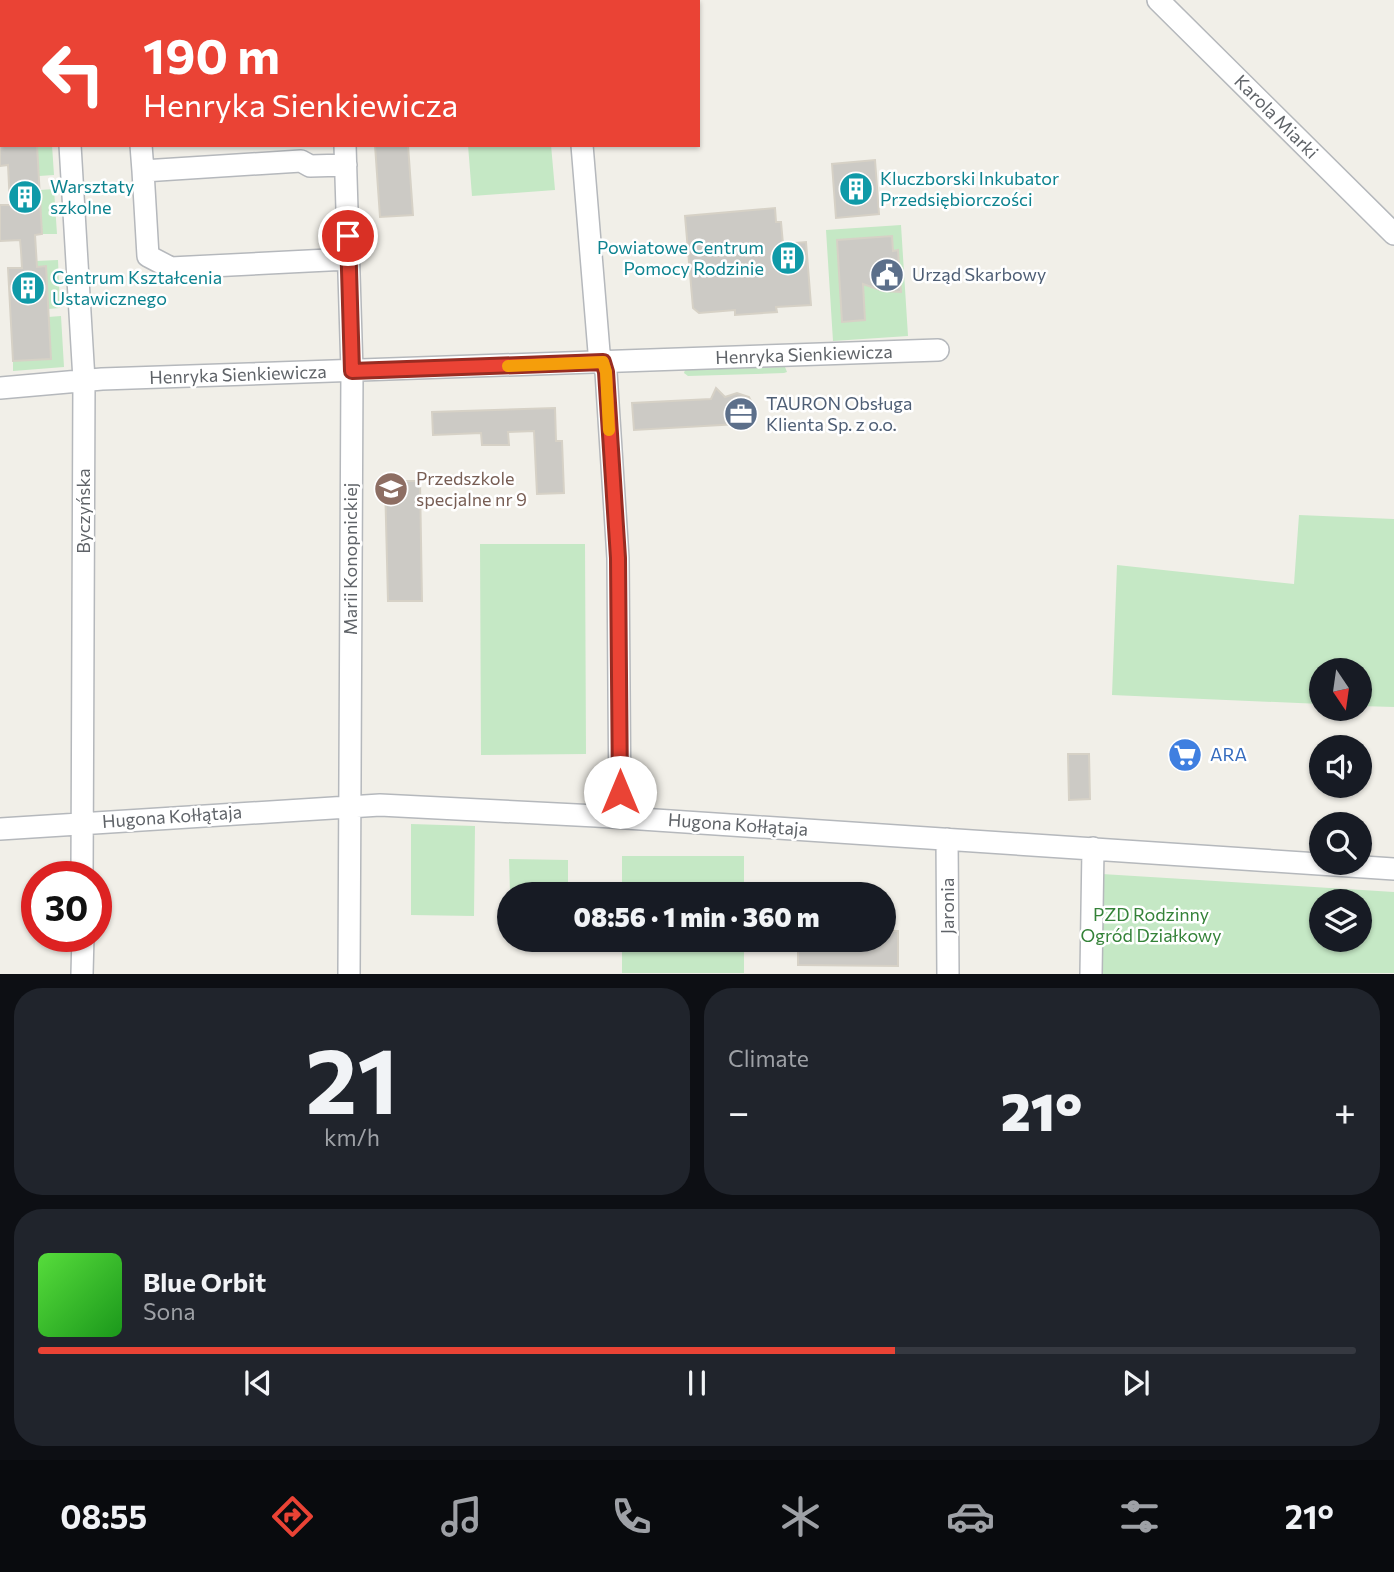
<!DOCTYPE html>
<meta charset="utf-8">
<style>
body{margin:0;font-family:Commissioner,sans-serif;background:#20242c;color:#f1f3f6;height:100vh;display:flex;flex-direction:column;font-size:26px;white-space:nowrap}
*{box-sizing:border-box;margin:0}
p{font-size:23px;color:#9ea1a6}
.icon{flex:none;width:38px;height:38px;fill:none;stroke:currentColor;stroke-width:2;stroke-linecap:round;stroke-linejoin:round}
.map{position:relative;height:974px;overflow:hidden}
.drawer{display:flex;flex-direction:column;gap:14px;padding:14px;background:#0d0f14;flex:1}
.drawer>*{flex:none}
.hud{position:absolute;left:0px;top:0px;width:700px;height:147px;box-shadow:0 2px 5px #0004;background:#ea4335;color:#fff;overflow:hidden}
.needle{width:46px;rotate:167deg}
.buttons{position:absolute;left:1309px;top:658px;display:grid;gap:14px}
.buttons a{display:grid;place-items:center;width:63px;height:63px;border-radius:50%;background:#171b24;box-shadow:0 2px 5px #0004;font-size:35px}
.speed{position:absolute;left:21px;top:861px;display:flex;gap:14px;font-size:35px;font-weight:700;text-align:center}
.speed>*{display:grid;place-content:center;width:91px;height:91px;border-radius:50%;background:#171b24;box-shadow:0 2px 5px #0004;line-height:1}
.speed .limit{border:10px solid #d22;background:#fff;color:#111}
.pin{position:absolute;display:grid;place-items:center;width:60px;height:60px;color:#fff;margin:-30px;border:4px solid #fff;border-radius:50%;box-shadow:0 2px 7px #0007}
.me{position:absolute;width:77px;margin:-38px;rotate:0deg;stroke-linejoin:round;filter:drop-shadow(0 0 5px #0008)}
.turn{display:flex;align-items:center;gap:24px;height:147px;padding:0 28px;font-size:32px}
.turn .icon{width:91px;height:91px;stroke-width:2.5}
.turn b{display:block;font-size:49px;line-height:60px}
.big{font-size:52px;font-weight:800;line-height:1.1}
.drawer .card{flex:1;display:flex;flex-direction:column;justify-content:center;gap:10px;min-width:0;padding:0 24px;border-radius:28px;background:#20242c}
.drawer .dial{align-items:center;gap:0}
.dial b{font-size:91px;line-height:1}
.song{display:flex;align-items:center;gap:21px}
.cover{width:84px;height:84px;border-radius:10px;background:linear-gradient(135deg,hsl(110 70% 55%),hsl(120 70% 35%))}
.played{height:7px;border-radius:4px;background:linear-gradient(90deg,#ea4335 65%,#363941 65%)}
.keys{display:flex;justify-content:space-around;direction:ltr}
.heat{display:flex;justify-content:space-between;align-items:center;font-size:38px;direction:ltr}
.drawer .tiles{flex:1;display:grid;gap:14px;grid-template-columns:1fr 1fr}
.card:last-child{grid-column:span 2}
.trip{position:absolute;left:497px;top:882px;width:399px;height:70px;border-radius:35px;background:#171b24;box-shadow:0 2px 5px #0004;font-weight:800;line-height:70px;text-align:center}
.dock{display:flex;height:112px;justify-content:space-around;align-items:center;background:#090b0e;color:#9ea1a6}
.dock .icon{width:49px;height:49px}
.dock .active{color:#ea4335}
.dock b{font-size:32px;color:#f1f3f6}
.map>svg:first-child{display:block}
.green{fill:#c5e8c5;fill-rule:evenodd}
.building{fill:#cccac5;stroke:#d6d1c6;stroke-width:2}
.lines{fill:none;stroke-linecap:round;stroke-linejoin:round}
.minor-casing{stroke:#b5b8bc;stroke-width:24}
.minor{stroke:#fff;stroke-width:21}
.route-casing{stroke:#982c22;stroke-width:18}
.route{stroke:#ea4335;stroke-width:12}
.slow{stroke:#f59e0b;stroke-width:12}
.labels{text-anchor:middle;stroke-width:5;stroke-linejoin:round;paint-order:stroke}
.street-label{font-size:18px;fill:#5f6368;stroke:#fff}
.culture-label{font-size:18px;fill:#0d838f;stroke:#fff;text-anchor:start}
.service-label{font-size:18px;fill:#4e5e75;stroke:#fff;text-anchor:start}
.education-label{font-size:18px;fill:#785e54;stroke:#fff;text-anchor:start}
.shop-label{font-size:18px;fill:#366cbe;stroke:#fff;text-anchor:start}
.park-label{font-size:18px;fill:#348238;stroke:#fff}
</style>
<div class="map">
<svg width="1394" height="974" viewBox="0 0 1394 974">
<rect width="100%" height="100%" fill="#f1efe8"/>
<path class="green" d="M37 145H52L54 175 39 176Z
M468 145H551L555 190 472 196Z
M54 189 57 234H42L40 190Z
M901 225 908 336 833 341 826 230Z
M58 260 60 308 48 309 45 266 37 267 36 261Z
M61 316 64 367 13 371V361L51 359 48 317Z
M785 367 787 372 784 373 688 376 684 373 685 370Z
M1299 515 1394 519V707L1360 706V670H1321V704L1112 695 1117 565 1294 584Z
M480 544H585L586 754 481 755Z
M411 824 475 826 474 916 411 915Z
M622 856H744V894H622Z
M509 859 568 860V891L510 894Z
M1102 874 1394 892V973L1102 974ZM1321 901H1360V940H1321Z
M622 940H744V973H622Z"/>
<path class="building" d="M0 145H37L42 234 35 235 37 267 46 266 51 359 13 361 8 268H22L21 251 20 240 0 241V205H10L8 165 0 166Z
M375 145H408L413 215 380 217Z
M875 160 879 214 836 218 832 164Z
M775 208 776 222H781L783 244 806 242 811 305 776 307 777 312 735 315V310L699 313 693 308 685 216Z
M892 236 893 251 898 250 901 292 883 291 863 284 865 320 842 322 837 240Z
M716 388 725 397 737 393 749 397 754 407 749 419 739 424 634 430 632 403 711 399Z
M555 408 556 441H562L564 493 537 494 534 431 508 432 509 445H482L481 433 433 435 432 412Z
M385 481H420L422 601H388Z
M1068 754H1089L1090 799 1069 800Z
M884 931H898V966L798 965V940H884Z"/>
<g class="lines">
<g class="minor-casing">
<path id="minor" d="M62 0V2
M337 0V2
M570 0V2
M1158 0 1394 234
M70 145 84 380 82 877
M141 145 143 171 301 161 310 166 346 165
M345 145 352 371 349 974
M582 145 599 352 606 372 618 558 620 817
M143 171 148 256 171 268 348 259
M0 388 102 379 938 350
M0 829 380 805 596 816 1394 869
M947 839 948 974
M82 974 83 936
M1091 974 1093 848"/>
</g>
<use href="#minor" class="minor"/>
</g>
<g class="lines">
<g class="route-casing">
<path id="route" d="M348 236 352 371 603 362 606 372 618 558 620 792"/>
</g>
<use href="#route" class="route"/>
<path class="slow" d="M508 366 603 362 606 372 609 430"/>
</g>
<defs>
<g id="building-disc" transform="scale(1.75)"><circle r="9.5" fill="#0f9aa8" stroke="#fff"/><path d="M-4-6H4V6H1V3H-1V6H-4ZM-2.5-4.3h1.7v1.8h-1.7ZM.8-4.3h1.7v1.8H.8ZM-2.5-1h1.7V.8h-1.7ZM.8-1h1.7V.8H.8Z" fill="#fff"/></g>
<g id="civic-disc" transform="scale(1.75)"><circle r="9.5" fill="#5c6f8a" stroke="#fff"/><path d="M-.6-6.5H3V-4.5H.6V-3L4-1V1h2V6H-6V1h2V-1L-.6-3ZM-1.2 2.5V6h2.4V2.5Z" fill="#fff"/></g>
<g id="office-disc" transform="scale(1.75)"><circle r="9.5" fill="#5c6f8a" stroke="#fff"/><path d="M-6-3h4V-5.5h4V-3h4V5H-6ZM-1-4.5V-3h2v-1.5ZM-6 0V1H6V0Z" fill="#fff"/></g>
<g id="school-disc" transform="scale(1.75)"><circle r="9.5" fill="#8d6e63" stroke="#fff"/><path d="M0-5L7-2L0 1L-7-2ZM-4 1L0 2.5L4 1V4Q0 6-4 4Z" fill="#fff"/></g>
<g id="supermarket-disc" transform="scale(1.75)"><circle r="9.5" fill="#3f7fe0" stroke="#fff"/><path d="M-6-5.5h2.5l.6 2H6L4.5 2H-2.5L-4.4-4H-6ZM-1.5 3.2a1.3 1.3 0 1 0 .1 0ZM3 3.2a1.3 1.3 0 1 0 .1 0Z" fill="#fff"/></g>
</defs>
<g fill-rule="evenodd">
<use href="#building-disc" x="856" y="189"/>
<use href="#building-disc" x="25" y="197"/>
<use href="#building-disc" x="788" y="258"/>
<use href="#civic-disc" x="887" y="275"/>
<use href="#building-disc" x="28" y="288"/>
<use href="#office-disc" x="741" y="414"/>
<use href="#school-disc" x="391" y="489"/>
<use href="#supermarket-disc" x="1185" y="755"/>
</g>
<g class="labels">
<g class="street-label">
<text transform="translate(1276 117) rotate(45)" y="6">Karola Miarki</text>
<text transform="translate(804 355) rotate(-2)" y="6">Henryka Sienkiewicza</text>
<text transform="translate(238 375) rotate(-2)" y="6">Henryka Sienkiewicza</text>
<text transform="translate(84 511) rotate(-90)" y="6">Byczyńska</text>
<text transform="translate(351 559) rotate(-90)" y="6">Marii Konopnickiej</text>
<text transform="translate(172 817) rotate(-4)" y="6">Hugona Kołłątaja</text>
<text transform="translate(738 825) rotate(4)" y="6">Hugona Kołłątaja</text>
<text transform="translate(948 906) rotate(-90)" y="6">Jaronia</text>
</g>
<g class="culture-label">
<text x="880" y="185">Kluczborski Inkubator<tspan x="880" dy="21">Przedsiębiorczości</tspan></text>
<text x="50" y="193">Warsztaty<tspan x="50" dy="21">szkolne</tspan></text>
<text x="764" y="254" text-anchor="end">Powiatowe Centrum<tspan x="764" dy="21">Pomocy Rodzinie</tspan></text>
<text x="52" y="284">Centrum Kształcenia<tspan x="52" dy="21">Ustawicznego</tspan></text>
</g>
<g class="service-label">
<text x="912" y="281">Urząd Skarbowy</text>
<text x="766" y="410">TAURON Obsługa<tspan x="766" dy="21">Klienta Sp. z o.o.</tspan></text>
</g>
<g class="education-label">
<text x="416" y="485">Przedszkole<tspan x="416" dy="21">specjalne nr 9</tspan></text>
</g>
<g class="shop-label">
<text x="1210" y="761">ARA</text>
</g>
<g class="park-label">
<text x="1151" y="921">PZD Rodzinny<tspan x="1151" dy="21">Ogród Działkowy</tspan></text>
</g>
</g>
</svg>
<div class="buttons">
<a><svg class="needle" viewBox="-14 -14 28 28"><path d="M0-13l5 13h-10z" fill="#e53935"/><path d="M0 13l5-13h-10z" fill="#9ea1a6"/></svg></a>
<a><svg class="icon" aria-label="sound" viewBox="0 0 24 24"><path d="M4 9h4l5-4v14l-5-4H4zM17 9q2 3 0 6"/></svg></a>
<a><svg class="icon" aria-label="search" viewBox="0 0 24 24"><circle cx="10" cy="10" r="6"/><path d="M15 15l6 6"/></svg></a>
<a><svg class="icon" aria-label="layers" viewBox="0 0 24 24"><path d="M12 4l9 5-9 5-9-5zM3 14l9 5 9-5"/></svg></a>
</div>
<div class="speed"><div class="limit">30</div></div>
<div class="pin" style="left:348px;top:236px;background:#d93025"><svg class="icon" aria-label="arrive" viewBox="0 0 24 24"><path d="M6 21V4h12l-3 4 3 4H6"/></svg></div>
<svg class="me" style="left:620px;top:792px" viewBox="-20 -20 40 40"><circle r="19" fill="#fff"/><path d="M0-13L10 11 0 6-10 11z" fill="#ea4335"/></svg>
<div class="trip">08:56 · 1 min · 360 m</div>
<div class="hud">
<div class="turn"><svg class="icon" aria-label="left" viewBox="0 0 24 24"><path d="M17 20v-9H6M10 6l-5 5 5 5"/></svg><div><b>190 m</b>Henryka Sienkiewicza</div></div>
</div>
</div>
<section class="drawer">
<div class="tiles">
<div class="card dial"><b>21</b><p>km/h</p></div>
<div class="card"><p>Climate</p>
<div class="heat"><a>−</a><b class="big">21°</b><a>+</a></div>
</div>
<div class="card">
<div class="song"><i class="cover"></i><div><b>Blue Orbit</b><p>Sona</p></div></div>
<div class="played"></div>
<div class="keys"><svg class="icon" aria-label="previous" viewBox="0 0 24 24"><path d="M18 5L8 12l10 7zM5 5v14"/></svg><svg class="icon" aria-label="pause" viewBox="0 0 24 24"><path d="M8 5v14M16 5v14"/></svg><svg class="icon" aria-label="next" viewBox="0 0 24 24"><path d="M6 5l10 7-10 7zM19 5v14"/></svg></div>
</div>
</div>
</section>
<nav class="dock">
<b>08:55</b>
<svg class="icon active" aria-label="directions" viewBox="0 0 24 24"><path d="M12 3l9 9-9 9-9-9zM9 14v-3h6M13 9l2 2-2 2"/></svg>
<svg class="icon" aria-label="music" viewBox="0 0 24 24"><path d="M9 18V5l10-2v13"/><circle cx="6" cy="18" r="3"/><circle cx="16" cy="16" r="3"/></svg>
<svg class="icon" aria-label="phone" viewBox="0 0 24 24"><path d="M5 4h4l2 5-3 2q2 4 5 5l2-3 5 2v4C11 20 4 13 5 4z"/></svg>
<svg class="icon" aria-label="climate" viewBox="0 0 24 24"><path d="M12 3v18M4 7l16 10M4 17L20 7"/></svg>
<svg class="icon" aria-label="car" viewBox="0 0 24 24"><path d="M5 17H2v-5l4-1 3-4h7l3 4 3 1v5h-3M9 17h6M6 11h13"/><circle cx="7" cy="17" r="2"/><circle cx="17" cy="17" r="2"/></svg>
<svg class="icon" aria-label="filters" viewBox="0 0 24 24"><path d="M4 7h16M4 17h16"/><circle cx="9" cy="7" r="2"/><circle cx="15" cy="17" r="2"/></svg>
<b>21°</b>
</nav>
